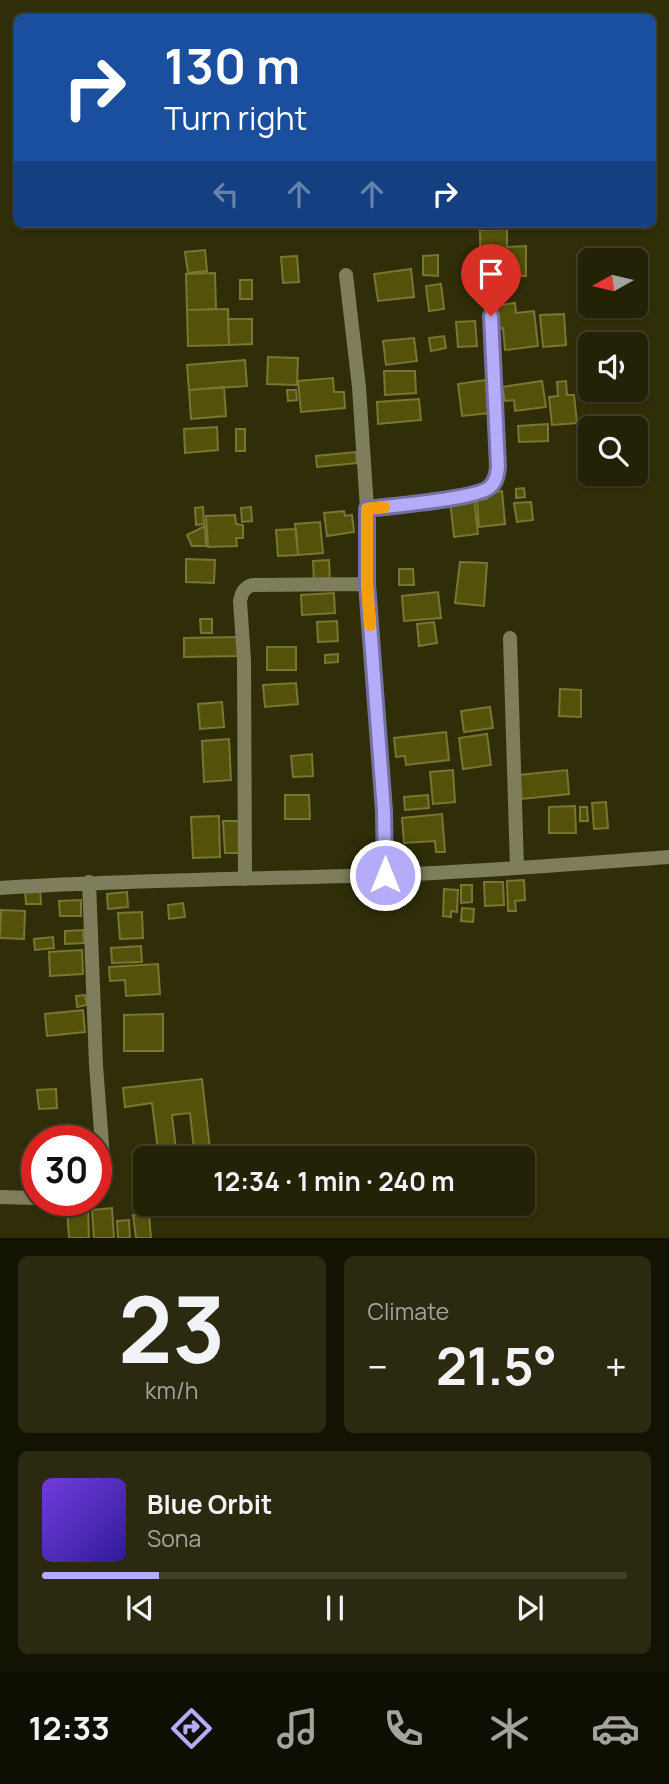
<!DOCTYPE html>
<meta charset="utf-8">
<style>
body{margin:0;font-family:Manrope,sans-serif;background:#2b2a11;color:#f1f3f6;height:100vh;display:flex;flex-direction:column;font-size:26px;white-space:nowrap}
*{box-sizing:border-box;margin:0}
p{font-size:23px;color:#a3a49b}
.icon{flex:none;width:38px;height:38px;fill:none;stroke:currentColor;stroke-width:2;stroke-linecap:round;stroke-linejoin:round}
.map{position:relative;height:1238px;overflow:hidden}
.side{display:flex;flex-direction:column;gap:18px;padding:18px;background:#131304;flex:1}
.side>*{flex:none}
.top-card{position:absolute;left:14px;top:14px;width:642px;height:214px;border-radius:10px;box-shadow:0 2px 5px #0004,0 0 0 2px #403f28;background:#1a4fa0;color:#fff;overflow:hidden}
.needle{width:46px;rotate:262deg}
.controls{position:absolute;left:578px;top:248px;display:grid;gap:14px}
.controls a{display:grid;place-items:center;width:70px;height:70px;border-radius:10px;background:#232207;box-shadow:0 2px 5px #0004,0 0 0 2px #403f28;font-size:35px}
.speed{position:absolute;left:21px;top:1125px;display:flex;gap:14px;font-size:35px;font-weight:700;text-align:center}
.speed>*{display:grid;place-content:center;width:91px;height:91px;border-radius:50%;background:#232207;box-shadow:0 2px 5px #0004,0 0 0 2px #403f28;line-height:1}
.speed .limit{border:10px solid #d22;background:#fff;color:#111}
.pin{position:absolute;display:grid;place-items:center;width:60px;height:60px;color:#fff;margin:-72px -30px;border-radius:50% 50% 50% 0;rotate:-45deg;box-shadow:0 0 7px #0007}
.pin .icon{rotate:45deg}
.me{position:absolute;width:77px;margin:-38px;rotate:0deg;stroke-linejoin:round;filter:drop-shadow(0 0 5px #0008)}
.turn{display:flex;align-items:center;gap:24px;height:147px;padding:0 35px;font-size:32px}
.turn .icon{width:91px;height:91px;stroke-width:2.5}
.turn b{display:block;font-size:49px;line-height:60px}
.lanes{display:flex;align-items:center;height:66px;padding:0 35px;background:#0003;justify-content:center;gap:35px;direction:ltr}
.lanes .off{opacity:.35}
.big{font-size:52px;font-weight:700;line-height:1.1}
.side .widget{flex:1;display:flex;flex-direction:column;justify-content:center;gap:10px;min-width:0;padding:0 24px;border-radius:10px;background:#2b2a11}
.side .dial{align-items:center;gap:0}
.dial b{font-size:91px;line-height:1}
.song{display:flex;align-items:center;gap:21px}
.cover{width:84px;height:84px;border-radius:10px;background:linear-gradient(135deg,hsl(260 70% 55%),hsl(250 70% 35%))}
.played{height:7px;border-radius:4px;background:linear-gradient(90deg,#b4acf9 20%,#403f28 20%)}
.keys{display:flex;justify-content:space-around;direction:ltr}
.heat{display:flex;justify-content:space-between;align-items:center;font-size:38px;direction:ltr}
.side .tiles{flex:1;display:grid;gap:18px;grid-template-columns:1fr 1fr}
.widget:last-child{grid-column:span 2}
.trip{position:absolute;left:133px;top:1146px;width:402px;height:70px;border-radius:10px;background:#232207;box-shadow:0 2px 5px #0004,0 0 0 2px #403f28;font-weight:700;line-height:70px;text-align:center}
.dock{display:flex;height:112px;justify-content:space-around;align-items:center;background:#0e0e03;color:#a3a49b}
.dock .icon{width:49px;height:49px}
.dock .selected{color:#b4acf9}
.dock b{font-size:32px;color:#f1f3f6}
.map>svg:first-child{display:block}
.building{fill:#54520a;stroke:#777632;stroke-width:2}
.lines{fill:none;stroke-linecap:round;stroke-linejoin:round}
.minor{stroke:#7e7e5c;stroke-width:14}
.route-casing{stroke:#7570a2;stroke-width:18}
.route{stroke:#b4acf9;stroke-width:12}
.slow{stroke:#f59e0b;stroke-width:12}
</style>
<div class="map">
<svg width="669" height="1238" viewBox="0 0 669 1238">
<rect width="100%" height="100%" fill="#2f2e09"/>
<path class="building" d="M507 229V247L526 246V276H504L505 295H481L480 230Z
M205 250 207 271 188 273 185 252Z
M438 255V276L423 275V256Z
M297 256 299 282 283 283 281 257Z
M411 269 414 297 378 301 374 274Z
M215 273 216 309 187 310 186 274Z
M240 280H252V299H240Z
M441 284 444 309 429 311 426 286Z
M515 303 516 313 534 311 538 346 505 350 503 328 498 329 495 306Z
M228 309 229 345 188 346 187 310Z
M564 314 566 345 543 347 540 315Z
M228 319H252V344L229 345Z
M475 321 477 346 458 347 456 322Z
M444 336 446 348 431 351 429 338Z
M414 338 417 361 386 365 383 341Z
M268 357 298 358 297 385 267 384Z
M245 360 247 386 189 390 187 365Z
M384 371H415L416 393 385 395Z
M333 378 334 392H344L345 408 301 412 298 381Z
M486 380 490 413 462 416 458 384Z
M542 381 546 407 515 411 514 400 505 401 502 387Z
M566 381 567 395H574L577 423 552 425 549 397 558 396 557 382Z
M224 387 226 416 191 419 189 390Z
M287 390H296L297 400 288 401Z
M419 399 421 420 378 424 377 402Z
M548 424V441L519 442 518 426Z
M217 427 218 450 185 453 184 429Z
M236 429H245V451H236Z
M356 452 357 463 317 467 316 456Z
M524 488 525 497 516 498V489Z
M502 491 505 524 479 527 477 500 487 499 486 493Z
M474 497 478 534 454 537 450 500Z
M531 502 533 520 517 522 514 503Z
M203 507 204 524 196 525 195 508Z
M251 507 252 521 242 522 241 508Z
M344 511 345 516 352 515 354 532 327 536 324 513Z
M235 515 236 524 243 525V538H236L237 546 208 547 206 516Z
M320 522 323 553 298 555 295 524Z
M205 526 206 546H192L187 535Z
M296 529 298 555 278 556 276 530Z
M186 559 215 560 214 583 186 582Z
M329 560 330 582 314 583 313 561Z
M460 562 487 563 484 606 455 603Z
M399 569H413L414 585H399Z
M438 592 441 618 404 621 402 596Z
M334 593 335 613 302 615 301 595Z
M200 619H212V633H201Z
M337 621 338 641 318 642 317 622Z
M434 622 437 643 419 646 417 624Z
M238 637V656L184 657V638Z
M267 647H296V670H267Z
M338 654V662L325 663V655Z
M296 683 298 704 265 707 263 685Z
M560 689 581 690V717L559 716Z
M222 702 224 727 200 729 198 704Z
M490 707 493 728 464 732 461 711Z
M446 732 449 760 406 765 405 756 396 757 394 738Z
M487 734 491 765 463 769 459 738Z
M229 739 231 780 204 782 202 741Z
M312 754 313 776 293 777 291 756Z
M453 770 455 802 433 804 430 772Z
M567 770 569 794 522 799 519 775Z
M285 795H309L310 819H285Z
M428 795 429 808 405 810 404 797Z
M606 802 608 828 594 829 592 803Z
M575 806 576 833H549V807Z
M580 807H587L588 821H580Z
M442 814 445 852H436L435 841 404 843 402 818Z
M219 816 220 857 193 858 191 817Z
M223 821H239L241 853H225Z
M524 880 525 900 515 901 516 911H508L507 881Z
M484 882H503L504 905 485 906Z
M461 885H472V902L461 903Z
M40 889 41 904H26L25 890Z
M444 889 458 890 457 912 451 911V917L443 916Z
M127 892 128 907 108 909 107 894Z
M81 900V916H60L59 901Z
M183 903 185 917 169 919 168 905Z
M462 908 474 909 473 922 461 921Z
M1 910 25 911 24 939 0 938Z
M142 912 143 938 120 939 118 913Z
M83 930 84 943 65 944V931Z
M53 937 54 948 35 950 34 939Z
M141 946 142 962 112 963 111 948Z
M82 950 83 974 50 976 49 952Z
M158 964 160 994 126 996 125 980 110 981 109 967Z
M85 995 87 1005 77 1007 76 996Z
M83 1010 85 1032 47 1036 45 1014Z
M163 1014V1051H124V1015Z
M202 1079 211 1158H195L190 1113 172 1115 177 1158H159L152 1103 125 1107 123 1088Z
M56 1089 57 1108 39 1109 37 1090Z
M88 1207 89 1238H69L67 1208Z
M112 1208 114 1238H94L92 1210Z
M149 1214 151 1238H136L133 1215Z
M129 1220 130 1238H118L117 1221Z"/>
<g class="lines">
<path class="minor" d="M346 275 359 387 367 509V584L384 811 385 875
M367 509C389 506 478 499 490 487 496 482 497 475 498 467L491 316
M510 638 517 868
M245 879 244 660 240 601C242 592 244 588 252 585L367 584
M89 882 96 1065 104 1172 101 1183 96 1192
M0 888C127 880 255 879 383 875 478 872 574 864 669 857
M0 1197 37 1198"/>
</g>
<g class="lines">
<g class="route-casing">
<path id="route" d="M385 875 384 811 367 584V509C389 506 478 499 490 487 496 482 497 475 498 467L491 316"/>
</g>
<use href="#route" class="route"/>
<path class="slow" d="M370 625 367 584V509L384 507"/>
</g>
</svg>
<div class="controls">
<a><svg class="needle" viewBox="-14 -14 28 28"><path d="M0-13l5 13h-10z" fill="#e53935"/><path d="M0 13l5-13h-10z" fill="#a3a49b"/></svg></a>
<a><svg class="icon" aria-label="sound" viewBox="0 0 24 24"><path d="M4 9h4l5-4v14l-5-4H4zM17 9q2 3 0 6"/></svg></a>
<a><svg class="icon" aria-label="search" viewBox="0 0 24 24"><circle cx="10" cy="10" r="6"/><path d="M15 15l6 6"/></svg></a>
</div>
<div class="speed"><div class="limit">30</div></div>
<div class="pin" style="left:491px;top:316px;background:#d93025"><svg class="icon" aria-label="arrive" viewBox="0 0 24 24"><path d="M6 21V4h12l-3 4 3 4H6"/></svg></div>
<svg class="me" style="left:385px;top:875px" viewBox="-20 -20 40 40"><circle r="17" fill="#b4acf9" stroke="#fff" stroke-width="3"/><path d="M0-11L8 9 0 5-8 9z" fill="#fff"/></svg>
<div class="trip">12:34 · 1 min · 240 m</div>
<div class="top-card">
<div class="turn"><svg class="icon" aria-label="right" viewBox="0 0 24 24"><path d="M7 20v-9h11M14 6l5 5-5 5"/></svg><div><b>130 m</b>Turn right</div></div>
<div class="lanes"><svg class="icon off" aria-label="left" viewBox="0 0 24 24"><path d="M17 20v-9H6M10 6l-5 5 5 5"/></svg><svg class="icon off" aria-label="ahead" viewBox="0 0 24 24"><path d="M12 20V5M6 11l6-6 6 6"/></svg><svg class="icon off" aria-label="ahead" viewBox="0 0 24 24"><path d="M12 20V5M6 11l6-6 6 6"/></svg><svg class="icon" aria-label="right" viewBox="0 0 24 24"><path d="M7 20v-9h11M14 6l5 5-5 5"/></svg></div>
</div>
</div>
<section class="side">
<div class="tiles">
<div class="widget dial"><b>23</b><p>km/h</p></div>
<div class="widget"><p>Climate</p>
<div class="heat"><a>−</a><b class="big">21.5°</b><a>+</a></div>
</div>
<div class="widget">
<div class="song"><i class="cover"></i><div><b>Blue Orbit</b><p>Sona</p></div></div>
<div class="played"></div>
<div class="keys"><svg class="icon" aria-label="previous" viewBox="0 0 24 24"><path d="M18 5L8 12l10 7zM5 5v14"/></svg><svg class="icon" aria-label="pause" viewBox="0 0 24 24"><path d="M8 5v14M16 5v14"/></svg><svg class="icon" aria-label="next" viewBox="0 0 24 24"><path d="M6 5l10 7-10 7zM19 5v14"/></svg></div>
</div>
</div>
</section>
<nav class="dock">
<b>12:33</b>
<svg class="icon selected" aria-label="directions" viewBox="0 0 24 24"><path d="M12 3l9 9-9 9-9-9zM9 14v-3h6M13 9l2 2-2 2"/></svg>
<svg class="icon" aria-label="music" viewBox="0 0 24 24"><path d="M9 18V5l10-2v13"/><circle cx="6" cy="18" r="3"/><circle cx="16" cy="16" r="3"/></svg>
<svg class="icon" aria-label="phone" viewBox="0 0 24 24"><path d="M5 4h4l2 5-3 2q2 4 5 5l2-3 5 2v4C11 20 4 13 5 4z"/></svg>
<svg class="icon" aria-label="climate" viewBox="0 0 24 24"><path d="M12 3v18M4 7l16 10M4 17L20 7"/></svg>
<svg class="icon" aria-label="car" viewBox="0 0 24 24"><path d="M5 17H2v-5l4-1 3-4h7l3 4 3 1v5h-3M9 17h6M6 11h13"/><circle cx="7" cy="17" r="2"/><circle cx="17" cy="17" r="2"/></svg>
</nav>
